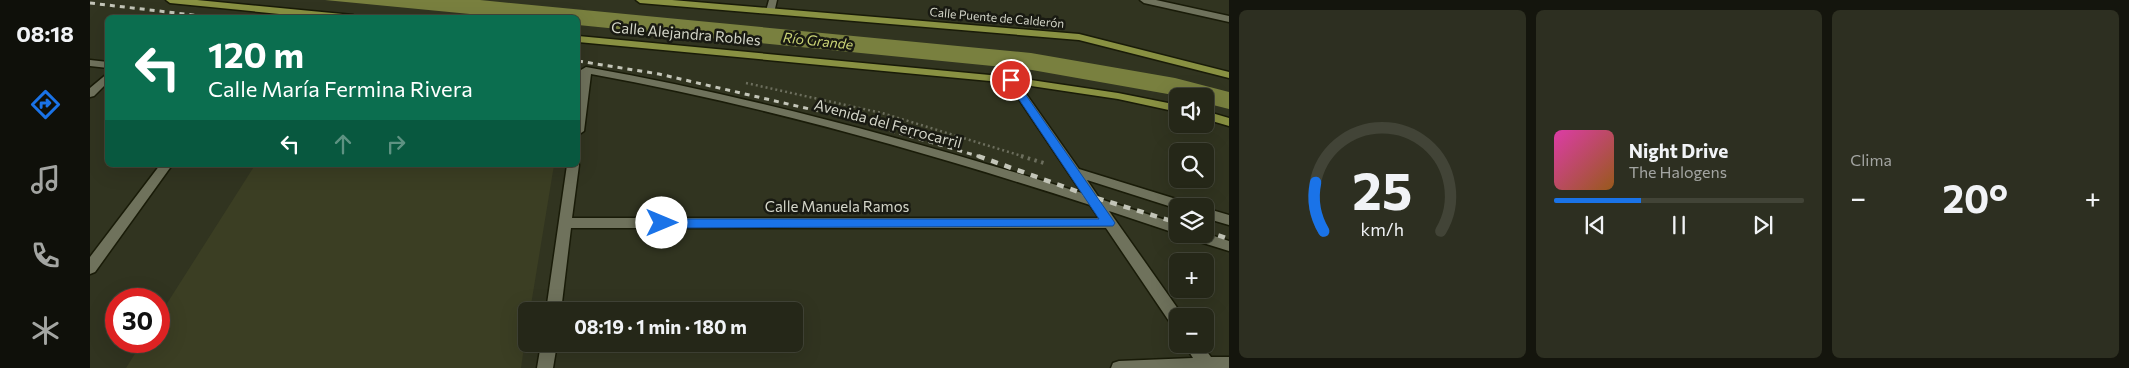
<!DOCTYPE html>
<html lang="es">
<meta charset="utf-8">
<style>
body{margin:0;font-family:Commissioner,sans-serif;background:#2d2f21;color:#f1f3f6;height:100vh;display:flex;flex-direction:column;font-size:19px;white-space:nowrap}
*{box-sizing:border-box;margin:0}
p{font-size:16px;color:#a3a5a2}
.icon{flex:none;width:28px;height:28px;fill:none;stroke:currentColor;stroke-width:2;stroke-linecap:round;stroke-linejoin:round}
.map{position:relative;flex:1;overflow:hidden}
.drawer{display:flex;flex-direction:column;gap:10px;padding:10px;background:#14150d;width:900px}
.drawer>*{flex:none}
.guide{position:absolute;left:15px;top:15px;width:475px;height:152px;border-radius:8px;box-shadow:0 5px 20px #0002,0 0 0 1px #424437;background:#0b6e4f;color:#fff;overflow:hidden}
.tools{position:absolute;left:1079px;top:88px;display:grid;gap:10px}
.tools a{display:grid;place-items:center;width:45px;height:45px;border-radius:8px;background:#252718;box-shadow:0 5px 20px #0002,0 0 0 1px #424437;font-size:25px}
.speed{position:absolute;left:15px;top:288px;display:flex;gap:10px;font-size:25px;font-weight:700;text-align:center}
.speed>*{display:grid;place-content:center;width:65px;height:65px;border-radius:50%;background:#252718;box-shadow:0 5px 20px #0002,0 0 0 1px #424437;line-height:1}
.speed .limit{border:8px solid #d22;background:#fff;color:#111}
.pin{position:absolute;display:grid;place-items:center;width:42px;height:42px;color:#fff;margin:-21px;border:2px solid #fff;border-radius:50%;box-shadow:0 1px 5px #0007}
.me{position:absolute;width:55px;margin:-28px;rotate:90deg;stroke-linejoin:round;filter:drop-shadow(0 0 4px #0008)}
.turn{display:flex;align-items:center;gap:18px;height:105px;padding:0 20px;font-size:22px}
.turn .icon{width:65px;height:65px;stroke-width:2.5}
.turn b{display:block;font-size:35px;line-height:42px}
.lanes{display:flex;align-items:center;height:48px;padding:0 20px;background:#0003;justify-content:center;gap:25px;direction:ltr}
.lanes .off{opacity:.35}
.big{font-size:38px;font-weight:700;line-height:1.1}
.drawer .widget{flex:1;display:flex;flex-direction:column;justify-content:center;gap:8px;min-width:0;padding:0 18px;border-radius:8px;background:#2d2f21}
.drawer .dial{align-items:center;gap:0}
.dial svg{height:130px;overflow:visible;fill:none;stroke:#424437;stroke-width:7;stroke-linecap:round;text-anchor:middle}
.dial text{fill:#f1f3f6;stroke:none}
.song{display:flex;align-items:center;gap:15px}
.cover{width:60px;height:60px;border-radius:8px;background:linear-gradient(135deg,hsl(320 70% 55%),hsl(30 70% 35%))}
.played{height:5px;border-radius:2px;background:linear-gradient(90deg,#1a73e8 35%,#424437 35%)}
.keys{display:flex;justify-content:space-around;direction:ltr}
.heat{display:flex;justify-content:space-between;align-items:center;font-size:28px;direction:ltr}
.drawer .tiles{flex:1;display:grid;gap:10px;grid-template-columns:repeat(3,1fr)}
.trip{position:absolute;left:428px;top:302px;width:285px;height:50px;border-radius:8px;background:#252718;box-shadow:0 5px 20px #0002,0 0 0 1px #424437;font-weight:700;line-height:50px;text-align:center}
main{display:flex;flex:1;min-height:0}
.menu{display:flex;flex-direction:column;width:90px;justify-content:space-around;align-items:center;background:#0f100a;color:#a3a5a2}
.menu .icon{width:35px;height:35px}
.menu .active{color:#1a73e8}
.menu b{font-size:22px;color:#f1f3f6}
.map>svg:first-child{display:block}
.built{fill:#3b3e23}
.water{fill:#79803f}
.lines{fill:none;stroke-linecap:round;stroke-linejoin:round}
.minor-casing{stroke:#191b08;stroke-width:3}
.major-casing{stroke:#191b08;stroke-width:3}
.path-far1{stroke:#6c6e5d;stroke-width:2.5;stroke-dasharray:2 3;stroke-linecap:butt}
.path{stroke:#6c6e5d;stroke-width:4;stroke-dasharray:2.5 4.5;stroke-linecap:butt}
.minor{fill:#6f725c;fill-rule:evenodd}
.major{fill:#899142;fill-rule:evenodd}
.rail-far1{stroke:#c3c5b8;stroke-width:3;stroke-dasharray:5 5;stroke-linecap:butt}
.rail{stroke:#c3c5b8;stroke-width:4.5;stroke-dasharray:7 7;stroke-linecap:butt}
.route{fill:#1a73e8;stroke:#114b97}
.labels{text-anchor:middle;stroke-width:5;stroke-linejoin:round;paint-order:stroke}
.far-street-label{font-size:12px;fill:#d4d6c9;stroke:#191a12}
.far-water-label{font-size:14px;font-style:italic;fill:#cbd577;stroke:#191a12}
.street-label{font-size:15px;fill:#d4d6c9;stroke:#191a12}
</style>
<main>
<nav class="menu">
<b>08:18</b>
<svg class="icon active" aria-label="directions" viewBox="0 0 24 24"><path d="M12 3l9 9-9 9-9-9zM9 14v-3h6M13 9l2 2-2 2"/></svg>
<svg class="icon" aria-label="music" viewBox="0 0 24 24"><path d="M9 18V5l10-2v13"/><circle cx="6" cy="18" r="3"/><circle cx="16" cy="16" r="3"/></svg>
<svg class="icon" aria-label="phone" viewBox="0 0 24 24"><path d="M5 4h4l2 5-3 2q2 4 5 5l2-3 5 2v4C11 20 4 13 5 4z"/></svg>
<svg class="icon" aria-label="climate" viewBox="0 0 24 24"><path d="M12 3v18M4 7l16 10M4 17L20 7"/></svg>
</nav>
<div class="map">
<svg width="1139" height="368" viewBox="0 0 1139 368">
<rect width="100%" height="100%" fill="#313420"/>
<path class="built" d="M165 165H464L440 311H436V333L431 368H36L53 341H69V316Z"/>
<path class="water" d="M235 0H390L941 53 1085 78 1139 92V109L1115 103V96H1089L942 70 488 25V18L411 17Z"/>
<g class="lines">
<g class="minor-casing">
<path id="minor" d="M679 0H687L684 13H678L676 11Z
M1050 0H1066L1139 16V22L1054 3Z
M0 60 18 62V68L0 66Z
M496 67C665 97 829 142 992 193L916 80 921 77 925 78 989 169 1099 203 1100 206H1088V209L997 180 1010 199 1088 224V234L1019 211 1093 316H1088V328L1083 327 1016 228H481L471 311H456L477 165H488V162L489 165 482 218H1009L1000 205C836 152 671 105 501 74L494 131 488 135V94L491 70Z
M18 73V82L4 96 0 97V88Z
M70 165H82L5 272 0 274V257Z
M1115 208 1139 215V225L1115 218Z
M1115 233 1139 241V251L1097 238 1095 234Z
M451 344H467L463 368H447Z
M1094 344H1111L1121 357H1139V368H1021L1023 363 1029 361 1103 358Z"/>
</g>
<g class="major-casing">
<path id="major" d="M76 0H107L263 15 267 18H230L80 3Z
M546 0H582L989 34 1139 72V78L989 40 550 3Z
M488 36 921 77 1028 93 1088 105V112L1028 99 921 83 488 42Z
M1115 111 1139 118V126L1115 119Z"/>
</g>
<path class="path-far1" d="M656 83 792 113 935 157"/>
<path class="path" d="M931 156 957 164"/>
<use href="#minor" class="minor"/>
<use href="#major" class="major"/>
<path class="rail-far1" d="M0 3 129 18
M488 61 569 74 754 117 891 157"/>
<path class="rail" d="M888 156 1000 196 1088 223
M1115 231 1139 239"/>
</g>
<path class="route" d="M917 78H924L1023 220 1025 223 1023 226 572 228 568 226 566 223 568 220 572 219H1009L916 80Z"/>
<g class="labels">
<g class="far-street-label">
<text transform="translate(907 18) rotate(5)" y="4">Calle Puente de Calderón</text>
</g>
<g class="far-water-label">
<text transform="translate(728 41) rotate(6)" y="5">Río Grande</text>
</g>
<g class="street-label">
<text transform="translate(596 34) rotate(5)" y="5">Calle Alejandra Robles</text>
<text transform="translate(798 124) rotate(15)" y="5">Avenida del Ferrocarril</text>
<text x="747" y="212">Calle Manuela Ramos</text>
</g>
</g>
</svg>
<div class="tools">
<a><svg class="icon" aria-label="sound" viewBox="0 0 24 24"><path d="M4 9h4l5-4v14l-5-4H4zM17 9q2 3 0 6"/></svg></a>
<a><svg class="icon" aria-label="search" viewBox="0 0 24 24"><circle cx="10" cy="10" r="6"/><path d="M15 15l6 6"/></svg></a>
<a><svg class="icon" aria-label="layers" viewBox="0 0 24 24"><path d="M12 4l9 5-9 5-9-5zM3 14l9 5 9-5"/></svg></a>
<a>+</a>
<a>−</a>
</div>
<div class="speed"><div class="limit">30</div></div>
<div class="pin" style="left:921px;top:80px;background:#d93025"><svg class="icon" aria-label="arrive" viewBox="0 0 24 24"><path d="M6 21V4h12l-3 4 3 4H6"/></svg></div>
<svg class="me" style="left:572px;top:223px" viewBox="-20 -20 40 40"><circle r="19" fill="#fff"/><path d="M0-13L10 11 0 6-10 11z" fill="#1a73e8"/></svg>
<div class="trip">08:19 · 1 min · 180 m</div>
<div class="guide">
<div class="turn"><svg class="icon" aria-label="left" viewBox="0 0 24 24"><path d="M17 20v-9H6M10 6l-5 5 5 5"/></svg><div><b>120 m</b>Calle María Fermina Rivera</div></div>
<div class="lanes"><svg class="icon" aria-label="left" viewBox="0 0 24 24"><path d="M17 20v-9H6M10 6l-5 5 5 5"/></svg><svg class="icon off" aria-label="ahead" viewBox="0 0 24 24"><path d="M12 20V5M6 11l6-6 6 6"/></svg><svg class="icon off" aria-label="right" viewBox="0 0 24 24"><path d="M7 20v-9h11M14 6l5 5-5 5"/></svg></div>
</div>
</div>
<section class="drawer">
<div class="tiles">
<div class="widget dial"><svg viewBox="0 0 100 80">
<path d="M14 69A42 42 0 1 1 86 69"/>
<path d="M14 69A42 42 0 0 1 9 39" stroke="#1a73e8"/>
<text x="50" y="56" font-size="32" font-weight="700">25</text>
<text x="50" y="72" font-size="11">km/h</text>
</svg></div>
<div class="widget">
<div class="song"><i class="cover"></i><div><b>Night Drive</b><p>The Halogens</p></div></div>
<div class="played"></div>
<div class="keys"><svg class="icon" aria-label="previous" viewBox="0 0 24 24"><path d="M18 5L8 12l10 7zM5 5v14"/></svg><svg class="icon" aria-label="pause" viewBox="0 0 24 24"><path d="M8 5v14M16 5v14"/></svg><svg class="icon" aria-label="next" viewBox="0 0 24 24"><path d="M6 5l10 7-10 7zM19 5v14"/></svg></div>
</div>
<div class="widget"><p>Clima</p>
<div class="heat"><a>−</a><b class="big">20°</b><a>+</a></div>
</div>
</div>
</section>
</main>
